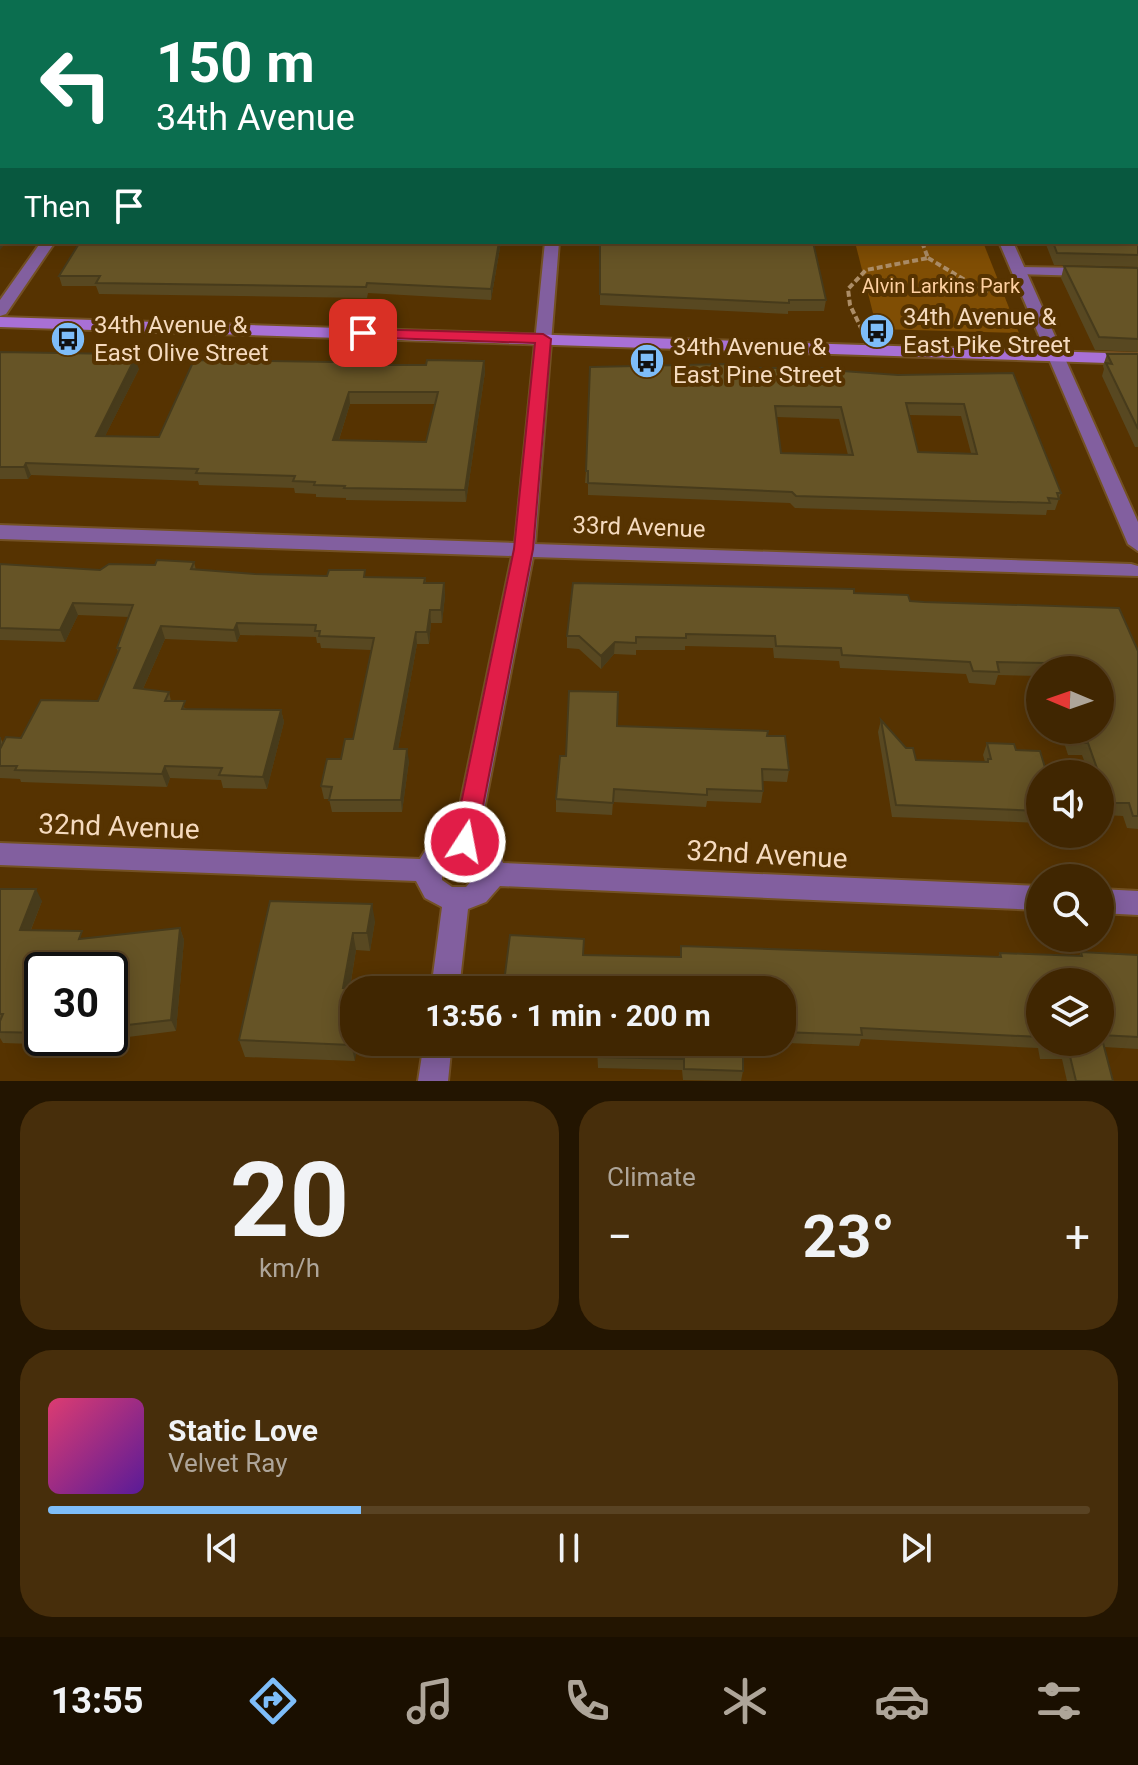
<!DOCTYPE html>
<meta charset="utf-8">
<style>
body{margin:0;font-family:Roboto,sans-serif;background:#472e0b;color:#f1f3f6;height:100vh;display:flex;flex-direction:column;font-size:30px;white-space:nowrap}
*{box-sizing:border-box;margin:0}
p{font-size:26px;color:#aea599}
.icon{flex:none;width:44px;height:44px;fill:none;stroke:currentColor;stroke-width:2;stroke-linecap:round;stroke-linejoin:round}
.map{position:relative;height:1081px;overflow:hidden}
.side{display:flex;flex-direction:column;gap:20px;padding:20px;background:#231501;flex:1}
.side>*{flex:none}
.hud{position:absolute;left:0px;top:0px;width:1138px;height:244px;box-shadow:0 4px 20px #0003,0 0 0 2px #594323;background:#0b6e4f;color:#fff;overflow:hidden}
.needle{width:52px;rotate:272deg}
.tools{position:absolute;left:1026px;top:656px;display:grid;gap:16px}
.tools a{display:grid;place-items:center;width:88px;height:88px;border-radius:50%;background:#402601;box-shadow:0 4px 20px #0003,0 0 0 2px #594323;font-size:40px}
.speed{position:absolute;left:24px;top:952px;display:flex;gap:16px;font-size:40px;font-weight:700;text-align:center}
.speed>*{display:grid;place-content:center;width:104px;height:104px;border-radius:50%;background:#402601;box-shadow:0 4px 20px #0003,0 0 0 2px #594323;line-height:1}
.speed .limit{border:4px solid #111;border-radius:12px;background:#fff;color:#111}
.pin{position:absolute;display:grid;place-items:center;width:68px;height:68px;color:#fff;margin:-34px;border-radius:16px;box-shadow:0 4px 12px #0006}
.me{position:absolute;width:88px;margin:-44px;rotate:11deg;stroke-linejoin:round;filter:drop-shadow(0 0 6px #0008)}
.turn{display:flex;align-items:center;gap:28px;height:168px;padding:0 24px;font-size:36px}
.turn .icon{width:104px;height:104px;stroke-width:2.5}
.turn b{display:block;font-size:56px;line-height:68px}
.then{display:flex;align-items:center;height:76px;padding:0 24px;background:#0003;gap:16px;font-size:30px}
.big{font-size:60px;font-weight:700;line-height:1.1}
.side .card{flex:1;display:flex;flex-direction:column;justify-content:center;gap:12px;min-width:0;padding:0 28px;border-radius:32px;background:#472e0b}
.side .dial{align-items:center;gap:0}
.dial b{font-size:104px;line-height:1}
.song{display:flex;align-items:center;gap:24px}
.cover{width:96px;height:96px;border-radius:12px;background:linear-gradient(135deg,hsl(340 70% 55%),hsl(270 70% 35%))}
.played{height:8px;border-radius:4px;background:linear-gradient(90deg,#7ebdf9 30%,#594323 30%)}
.keys{display:flex;justify-content:space-around;direction:ltr}
.heat{display:flex;justify-content:space-between;align-items:center;font-size:44px;direction:ltr}
.side .tiles{flex:1;display:grid;gap:20px;grid-template-columns:1fr 1fr}
.card:last-child{grid-column:span 2}
.trip{position:absolute;left:340px;top:976px;width:456px;height:80px;border-radius:32px;background:#402601;box-shadow:0 4px 20px #0003,0 0 0 2px #594323;font-weight:700;line-height:80px;text-align:center}
.dock{display:flex;height:128px;justify-content:space-around;align-items:center;background:#1a0f00;color:#aea599}
.dock .icon{width:56px;height:56px}
.dock .active{color:#7ebdf9}
.dock b{font-size:36px;color:#f1f3f6}
.map>svg:first-child{display:block}
.green{fill:#804e04}
.lines{fill:none;stroke-linecap:round;stroke-linejoin:round}
.lane-casing{stroke:#735123;stroke-width:4}
.street-casing{stroke:#735123;stroke-width:4}
.secondary-casing{stroke:#735123;stroke-width:4}
.path{stroke:#ac8d67;stroke-width:4;stroke-dasharray:6 3;stroke-linecap:butt}
.lane{fill:#825f9f;fill-rule:evenodd}
.street{fill:#825f9f;fill-rule:evenodd}
.secondary{fill:#a870d6;fill-rule:evenodd}
.wall{fill:#584821;fill-rule:evenodd}
.shaded-wall{fill:#473b1b}
.building{fill:#665426;stroke:#473b1b;stroke-width:2;fill-rule:evenodd}
.route{fill:#e11d48;stroke:#92132f;stroke-width:2}
.labels{text-anchor:middle;stroke-width:8;stroke-linejoin:round;paint-order:stroke}
.far-park-label{font-size:20px;fill:#fed0a1;stroke:#563301}
.poi-label{font-size:24px;fill:#f5dabe;stroke:#563301;text-anchor:start}
.street-label{font-size:24px;fill:#f5dabe;stroke:#563301}
.near-street-label{font-size:28px;fill:#f5dabe;stroke:#563301}
</style>
<div class="map">
<svg width="1138" height="1081" viewBox="0 0 1138 1081">
<rect width="100%" height="100%" fill="#563301"/>
<path class="green" d="M855 242H983L1019 333 877 329Z"/>
<g class="lines">
<g class="lane-casing">
<path id="lane" d="M1019 267 1085 268 1091 272 1085 276 1015 274 1013 271Z"/>
</g>
<g class="street-casing">
<path id="street" d="M572 0H582V2H572Z
M0 170H2V178H0Z
M1136 199H1138V207H1136Z
M41 242H55L6 314 0 316V300Z
M545 242H559L535 544 1131 564 1138 566V576L533 557 479 836 495 845 503 863 1040 886V910L500 886 486 902 468 909 459 990H431L442 907 425 898 416 881 0 865V843L420 859 428 846 454 834 512 556 0 539V525L515 543ZM457 854C470 853 476 860 480 871L466 887H452L442 880V866Z
M999 242H1013L1138 522V551L1128 544Z
M1100 889 1138 891V915L1100 913Z
M424 1042H452L448 1081H418Z"/>
</g>
<g class="secondary-casing">
<path id="secondary" d="M0 317 1138 354V364L0 327Z"/>
</g>
<path class="path" d="M928 258 980 289 1001 294
M862 330 850 305 848 289 866 270 928 258 922 242"/>
<use href="#lane" class="lane"/>
<use href="#street" class="street"/>
<use href="#secondary" class="secondary"/>
</g>
<path class="wall" d="M0 0H250L249 2H2V53H0Z
M940 0H1138V2H1136V4H1138V44H1136V45H1138V84L1136 83V2H941Z
M1138 216V267L1054 265 1045 242H1136Z
M501 242 491 300 368 293 367 298 99 294 96 286H62L59 276Z
M600 242H881V245L813 244 826 300 824 311H788V314L600 305Z
M1064 266 1138 268V352L1095 350 1061 278Z
M368 330 369 342 362 365H426L484 361 485 372 466 502 346 500V498L316 497V494L295 493 294 488 199 485 198 481 31 475 28 479H0V352L121 357 139 369 105 436 159 437 333 362ZM350 404H435L426 442 339 440Z
M1107 354H1138V447H1135L1102 376 1104 369 1103 366Z
M729 368 843 371 898 375 1013 373 1061 493 1055 510H1047L1046 515 861 510 795 508 790 503 588 495V483H585L586 471ZM908 415 961 416 971 453 918 452ZM776 417 839 419 848 455 781 453Z
M194 562 196 570 255 574 425 578 426 583H444L445 596 442 623H431L429 644H417L398 749 409 761 402 812H332L329 799H324L321 786 341 759 353 739 371 650 321 648 320 643H317L316 637 240 635 237 642 165 639 143 689 169 692 171 701 187 709 281 710 284 722 267 789 223 788 221 780 170 778 167 787 21 782 20 779 0 778V737L3 743 21 738 98 701 118 652 117 648 129 617 78 615 65 642 0 640V564L100 570Z
M854 593 910 601 1138 651V829L1127 828 1123 816 1104 815 1100 805V774H1089L1082 755H1068L1060 730H1100V670H1040V676L998 675 995 685 969 683 966 674 840 668 839 661 774 658 773 648 685 646V650H636V655L614 654 601 669 579 649 567 648V636Z
M881 720 916 760 985 762 983 755 987 743 1016 750 1040 774V823L892 817 878 732Z
M617 726 767 736 789 770 787 782 763 781V791L761 803 707 801 706 807 613 802 612 815 556 812V799L566 756Z
M0 889 42 901 31 930 85 939 180 928 184 940 176 1031 64 1045 3 1043 0 1038ZM42 970H110V1038H42Z
M270 901 375 921 370 951 356 950 350 988 355 1061 245 1057 239 1040Z
M681 946 998 957 1000 953 1079 956 1081 952 1138 955V1049L1104 1047 1113 1081H1067L1062 1059H1040L1038 1048 861 1039 859 1046 764 1042H782V990H503L583 955 680 957ZM1040 982 1100 1042H1040Z
M593 1042H743V1071L741 1081 683 1080 682 1070 598 1068 597 1047H593Z"/>
<path class="shaded-wall" d="M2 233V242H7L0 250V236Z
M499 242H501L491 300V289Z
M368 330 369 342 359 377 357 365Z
M135 358 139 369 99 448 96 436Z
M484 361 485 372 466 502 465 490Z
M349 392 350 404 335 452 333 440Z
M26 463 31 475 28 479 24 467Z
M444 583 445 596 442 623 441 610Z
M73 603 78 615 65 642 60 630Z
M430 610 431 623 429 644 427 632Z
M237 623 240 635 237 642 234 630Z
M161 626 165 639 138 700 134 688Z
M416 632 417 644 396 761 394 749Z
M615 642 614 654 601 669V656Z
M281 710 284 722 267 789 263 777Z
M407 749 409 761 402 812 401 800Z
M165 766 170 778 167 787 162 774Z
M36 889 42 901 26 942 20 930Z
M372 904 375 921 370 951 367 933Z
M180 928 184 940 176 1031 171 1020Z
M353 933 356 950 347 1005 343 988Z
M354 1026V1042H358L355 1061 351 1045Z"/>
<path class="building" d="M0 0H194L192 2H2V45H0Z
M206 0H244L243 2H209Z
M299 0H343L342 2H298Z
M390 0H531L530 2H390Z
M614 0H865L866 2H614Z
M946 0H1136V4H1138V35H1136V45H1138V77L1136 84V2H947Z
M2 62V126H0V64Z
M1136 85 1138 86V169H1136Z
M0 187H2V233L0 236Z
M1136 216H1138V255L1057 253 1053 242H1136Z
M80 242H499L491 289 367 283 366 287 96 283 100 276H59Z
M600 242H813L826 300H789V303L600 294Z
M1064 266 1138 268V339L1099 337Z
M345 330H368L357 365H426L427 360 484 361 465 490 344 488 345 486 314 485 315 482 293 481 295 476 196 473 198 469 26 463 24 467H0V352L120 354 119 357 135 358 96 436 159 437 194 360 333 362ZM349 392H438L426 442 333 440Z
M1107 354H1138V429L1106 363 1112 364Z
M728 364 729 368H842L843 371 898 375 1013 373 1061 493H1057L1059 499 1048 498 1050 503 864 498 796 496 792 492 588 483V471H586L590 367ZM906 403 964 404 977 454 918 452ZM775 406 841 407 853 455 781 453Z
M157 560 194 562 191 569 255 574 327 576 329 570H365L364 577 425 578 424 583H444L441 610H430L427 632H416L394 749H407L401 800H329L332 787 321 786 327 759H341L345 739H353L374 638 319 636 320 631H315L316 625 237 623 234 630 161 626 134 688 169 692 165 701H185L182 709 281 710 263 777 219 775 222 768 165 766 162 774 15 770 17 766H0V737V749L6 737 21 738 41 700 98 701 120 648H117L133 605 73 603 60 630 0 628V564L100 570 109 564 155 565Z
M573 583 854 589V593L908 595 910 601 924 602 1119 608 1138 651V816H1133L1129 803H1109L1100 774H1099L1088 743H1073L1069 730H1100V670H1049L1047 663 997 662 999 672 973 671 970 662 842 655 841 648 776 646 775 636 686 634V638L636 637V643L615 642 601 656 579 636H567Z
M569 691 618 692 617 726 768 731 767 736H785L789 770 762 769 763 791 707 789V795L614 789 613 803 556 799 560 756H566Z
M881 720 906 748H913L916 760 988 762V759H991L987 743 1014 744 1016 750 1040 751 1047 774H1040V811L896 805Z
M0 889H36L20 930 82 931 79 939 180 928 171 1020 110 1027V970H42V1033L0 1032V1021L3 1014H0Z
M270 901 372 904 367 933H353L343 988 360 989V990H354V1026L351 1045 239 1040Z
M510 935 584 939 583 955 681 957V946L1001 957 1000 953 1082 956 1081 952 1138 955V1037L1101 1035 1113 1081H1076L1068 1048H1046L1045 1042H1100V982H1040V1037L861 1028 862 1035 782 1032V990H503Z
M598 1042H743V1071L684 1069V1059L598 1057Z"/>
<path class="route" d="M363 329 543 334 551 339 533 549 476 842 473 849 465 852 456 849 453 842 514 549 535 343 358 337 356 333Z"/>
<defs>
<g id="bus-disc" transform="scale(1.8)"><circle r="9.5" fill="#7ebdf9" stroke="#563301"/><path d="M-5-6H5V4H4V6H2V4H-2V6H-4V4H-5ZM-3.5-4V0h7V-4ZM-3.5 1.2v1.5H-2V1.2ZM2 1.2v1.5H3.5V1.2Z" fill="#111"/></g>
</defs>
<g fill-rule="evenodd">
<use href="#bus-disc" x="877" y="331"/>
<use href="#bus-disc" x="68" y="339"/>
<use href="#bus-disc" x="647" y="361"/>
</g>
<g class="labels">
<g class="far-park-label">
<text x="941" y="293">Alvin Larkins Park</text>
</g>
<g class="poi-label">
<text x="903" y="325">34th Avenue &amp;<tspan x="903" dy="28">East Pike Street</tspan></text>
<text x="94" y="333">34th Avenue &amp;<tspan x="94" dy="28">East Olive Street</tspan></text>
<text x="673" y="355">34th Avenue &amp;<tspan x="673" dy="28">East Pine Street</tspan></text>
</g>
<g class="street-label">
<text transform="translate(639 527) rotate(2)" y="8">33rd Avenue</text>
</g>
<g class="near-street-label">
<text transform="translate(119 826) rotate(2)" y="10">32nd Avenue</text>
<text transform="translate(767 854) rotate(3)" y="10">32nd Avenue</text>
</g>
</g>
</svg>
<div class="tools">
<a><svg class="needle" viewBox="-14 -14 28 28"><path d="M0-13l5 13h-10z" fill="#e53935"/><path d="M0 13l5-13h-10z" fill="#aea599"/></svg></a>
<a><svg class="icon" aria-label="sound" viewBox="0 0 24 24"><path d="M4 9h4l5-4v14l-5-4H4zM17 9q2 3 0 6"/></svg></a>
<a><svg class="icon" aria-label="search" viewBox="0 0 24 24"><circle cx="10" cy="10" r="6"/><path d="M15 15l6 6"/></svg></a>
<a><svg class="icon" aria-label="layers" viewBox="0 0 24 24"><path d="M12 4l9 5-9 5-9-5zM3 14l9 5 9-5"/></svg></a>
</div>
<div class="speed"><div class="limit">30</div></div>
<div class="pin" style="left:363px;top:333px;background:#d93025"><svg class="icon" aria-label="arrive" viewBox="0 0 24 24"><path d="M6 21V4h12l-3 4 3 4H6"/></svg></div>
<svg class="me" style="left:465px;top:842px" viewBox="-20 -20 40 40"><circle r="17" fill="#e11d48" stroke="#fff" stroke-width="3"/><path d="M0-11L8 9 0 5-8 9z" fill="#fff"/></svg>
<div class="trip">13:56 · 1 min · 200 m</div>
<div class="hud">
<div class="turn"><svg class="icon" aria-label="left" viewBox="0 0 24 24"><path d="M17 20v-9H6M10 6l-5 5 5 5"/></svg><div><b>150 m</b>34th Avenue</div></div>
<div class="then">Then<svg class="icon" aria-label="arrive" viewBox="0 0 24 24"><path d="M6 21V4h12l-3 4 3 4H6"/></svg></div>
</div>
</div>
<section class="side">
<div class="tiles">
<div class="card dial"><b>20</b><p>km/h</p></div>
<div class="card"><p>Climate</p>
<div class="heat"><a>−</a><b class="big">23°</b><a>+</a></div>
</div>
<div class="card">
<div class="song"><i class="cover"></i><div><b>Static Love</b><p>Velvet Ray</p></div></div>
<div class="played"></div>
<div class="keys"><svg class="icon" aria-label="previous" viewBox="0 0 24 24"><path d="M18 5L8 12l10 7zM5 5v14"/></svg><svg class="icon" aria-label="pause" viewBox="0 0 24 24"><path d="M8 5v14M16 5v14"/></svg><svg class="icon" aria-label="next" viewBox="0 0 24 24"><path d="M6 5l10 7-10 7zM19 5v14"/></svg></div>
</div>
</div>
</section>
<nav class="dock">
<b>13:55</b>
<svg class="icon active" aria-label="directions" viewBox="0 0 24 24"><path d="M12 3l9 9-9 9-9-9zM9 14v-3h6M13 9l2 2-2 2"/></svg>
<svg class="icon" aria-label="music" viewBox="0 0 24 24"><path d="M9 18V5l10-2v13"/><circle cx="6" cy="18" r="3"/><circle cx="16" cy="16" r="3"/></svg>
<svg class="icon" aria-label="phone" viewBox="0 0 24 24"><path d="M5 4h4l2 5-3 2q2 4 5 5l2-3 5 2v4C11 20 4 13 5 4z"/></svg>
<svg class="icon" aria-label="climate" viewBox="0 0 24 24"><path d="M12 3v18M4 7l16 10M4 17L20 7"/></svg>
<svg class="icon" aria-label="car" viewBox="0 0 24 24"><path d="M5 17H2v-5l4-1 3-4h7l3 4 3 1v5h-3M9 17h6M6 11h13"/><circle cx="7" cy="17" r="2"/><circle cx="17" cy="17" r="2"/></svg>
<svg class="icon" aria-label="filters" viewBox="0 0 24 24"><path d="M4 7h16M4 17h16"/><circle cx="9" cy="7" r="2"/><circle cx="15" cy="17" r="2"/></svg>
</nav>
